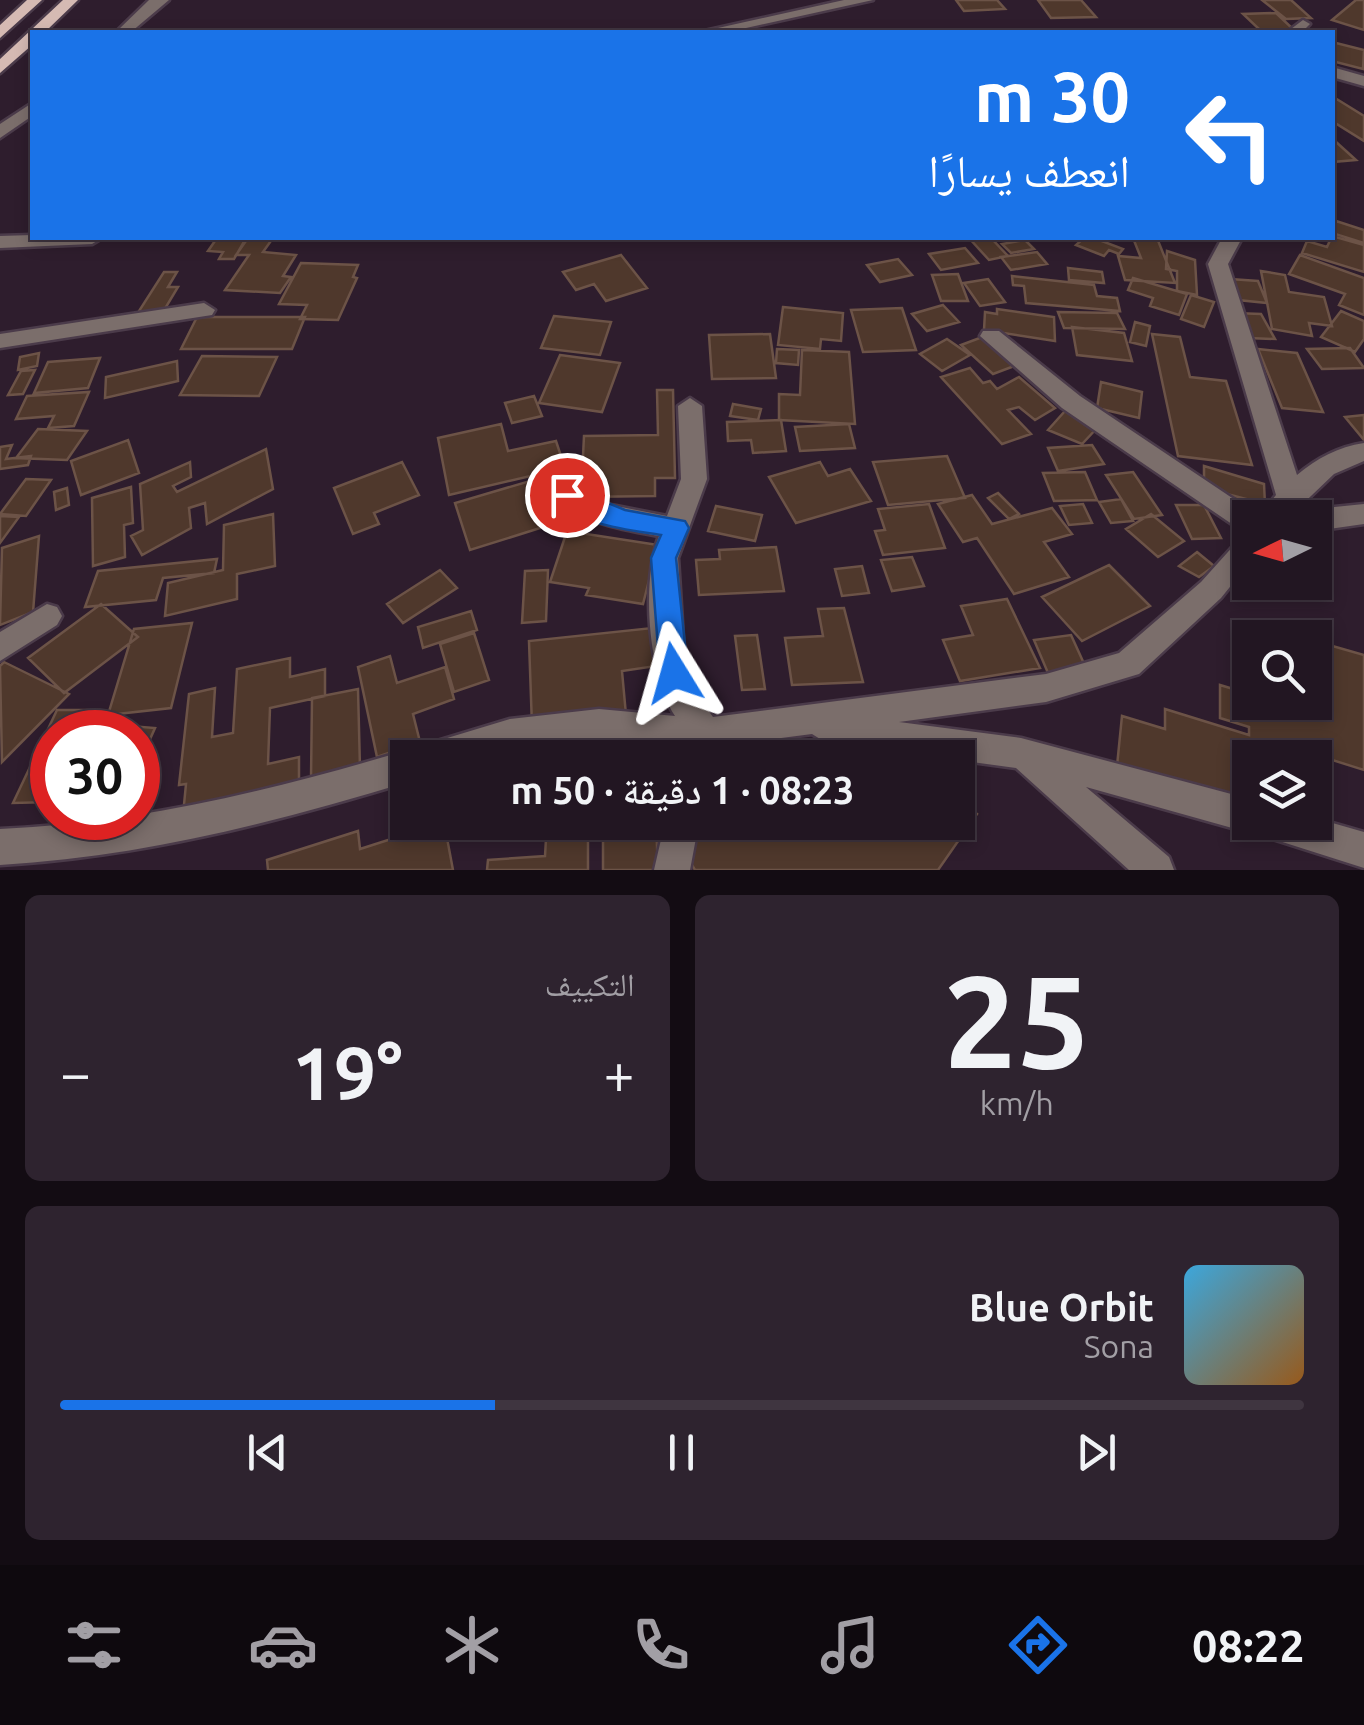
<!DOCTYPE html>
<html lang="ar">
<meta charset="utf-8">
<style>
body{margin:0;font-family:Ubuntu,"Noto Naskh Arabic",sans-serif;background:#2e232f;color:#f1f3f6;direction:rtl;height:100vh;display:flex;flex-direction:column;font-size:38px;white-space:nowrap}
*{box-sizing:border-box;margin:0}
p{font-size:32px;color:#a29fa5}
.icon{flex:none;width:55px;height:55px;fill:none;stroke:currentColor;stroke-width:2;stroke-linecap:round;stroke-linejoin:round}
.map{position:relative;height:870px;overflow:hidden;direction:ltr}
.sheet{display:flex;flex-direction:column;gap:25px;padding:25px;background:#130c13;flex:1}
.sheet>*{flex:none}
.banner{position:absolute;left:30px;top:30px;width:1305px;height:210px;border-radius:0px;box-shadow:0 5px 15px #0003,0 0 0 2px #3f3540;direction:rtl;background:#1a73e8;color:#fff;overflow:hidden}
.needle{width:65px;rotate:265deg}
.tools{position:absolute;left:1232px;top:500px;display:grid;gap:20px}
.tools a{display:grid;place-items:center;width:100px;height:100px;border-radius:0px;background:#221622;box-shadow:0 5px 15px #0003,0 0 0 2px #3f3540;font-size:50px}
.speed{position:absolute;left:30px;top:710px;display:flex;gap:20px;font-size:50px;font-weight:700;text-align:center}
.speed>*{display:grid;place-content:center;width:130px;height:130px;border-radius:50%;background:#221622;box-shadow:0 5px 15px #0003,0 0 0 2px #3f3540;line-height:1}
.speed .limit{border:15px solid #d22;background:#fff;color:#111}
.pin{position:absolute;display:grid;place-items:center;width:85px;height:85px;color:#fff;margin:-42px;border:5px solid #fff;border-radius:50%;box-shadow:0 2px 10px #0007}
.me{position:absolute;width:110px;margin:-55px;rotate:352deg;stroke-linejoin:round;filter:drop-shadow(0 0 8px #0008)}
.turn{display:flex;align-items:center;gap:35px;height:210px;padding:0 40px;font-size:45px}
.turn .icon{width:130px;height:130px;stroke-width:2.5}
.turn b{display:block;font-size:70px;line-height:85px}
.big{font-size:75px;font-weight:600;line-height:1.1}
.sheet .widget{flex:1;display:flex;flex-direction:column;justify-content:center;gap:15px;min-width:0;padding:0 35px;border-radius:15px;background:#2e232f}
.sheet .dial{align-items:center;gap:0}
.dial b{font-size:130px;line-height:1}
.song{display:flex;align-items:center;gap:30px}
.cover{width:120px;height:120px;border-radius:15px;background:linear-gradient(135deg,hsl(200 70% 55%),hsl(30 70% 35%))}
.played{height:10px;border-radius:5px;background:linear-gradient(90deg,#1a73e8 35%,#3f3540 35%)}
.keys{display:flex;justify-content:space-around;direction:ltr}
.heat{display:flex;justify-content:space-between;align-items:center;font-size:55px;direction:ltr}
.sheet .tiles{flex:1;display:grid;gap:25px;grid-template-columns:1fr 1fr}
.widget:last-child{grid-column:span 2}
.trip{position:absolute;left:390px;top:740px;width:585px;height:100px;border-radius:0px;background:#221622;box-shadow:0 5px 15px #0003,0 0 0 2px #3f3540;font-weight:600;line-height:100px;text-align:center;direction:rtl}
.menu{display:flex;height:160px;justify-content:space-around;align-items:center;background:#0e090e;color:#a29fa5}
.menu .icon{width:70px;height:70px}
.menu .current{color:#1a73e8}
.menu b{font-size:45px;color:#f1f3f6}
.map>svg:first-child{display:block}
.building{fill:#4f382c;stroke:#6c5347;stroke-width:2.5}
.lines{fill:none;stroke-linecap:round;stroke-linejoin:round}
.minor-casing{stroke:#4b3b4a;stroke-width:5}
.major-casing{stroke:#4b3b4a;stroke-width:5}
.minor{fill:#7b6e6b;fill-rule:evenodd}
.major{fill:#d5bab3;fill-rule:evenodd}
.route{fill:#1a73e8;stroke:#114b97;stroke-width:2.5}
</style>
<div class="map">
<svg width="1364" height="870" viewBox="0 0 1364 870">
<rect width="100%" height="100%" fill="#2e1d2d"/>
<path class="building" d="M956 0H997L1005 9 964 11Z
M1038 0H1081L1096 17 1051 18Z
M1262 0H1291L1311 18 1286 19Z
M1356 0H1364V30L1332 20Z
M1276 13 1294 30H1260L1243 14Z
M1332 42 1364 50 1363 69 1332 61Z
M1335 98 1364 116V141L1332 121Z
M1335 141 1356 160 1332 162Z
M1336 221 1364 230V243L1332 233Z
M1332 236 1364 245V272L1302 253 1307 241 1327 247Z
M217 238H246L234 259H219L223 252 208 251Z
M248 238H273L263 252 296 255 283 276 291 277 280 293 225 290 249 255H236Z
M969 238H991L1008 256 989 260Z
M1084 238H1094L1123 249 1119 254 1109 250 1104 256 1076 245Z
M1133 238H1157L1175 283 1125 280 1118 256 1141 258Z
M1025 240 1034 249 1011 253 1002 244Z
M965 248 978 263 941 270 929 254Z
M1167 251 1195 260 1197 295 1177 291V271L1166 269Z
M1037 252 1047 264 1011 270 1001 257Z
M621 255 647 288 606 301 594 284 576 290 563 272Z
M1300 255 1364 278V315L1339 305 1345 294 1289 274Z
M898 259 912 275 880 282 867 265Z
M301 263 358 265 353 277 357 278 338 320 300 319 307 305 279 304Z
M1068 268 1102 272 1104 283 1069 280Z
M1261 271 1285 275 1289 292 1324 297 1332 326 1309 323 1312 336 1272 329Z
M164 272H177L168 287H178L163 312 139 311Z
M958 274 968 301H941L932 275Z
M1012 276 1094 285 1097 296 1117 298 1120 311 1026 303 1024 286 1013 285Z
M1133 278 1187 294 1179 315 1150 306 1153 298 1128 290Z
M988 279 1005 302 980 306 964 283Z
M1230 279 1258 281 1267 303 1238 300Z
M1191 295 1214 302 1204 327 1181 319Z
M943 305 959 322 927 331 912 314Z
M783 307 843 313 841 341 821 339 820 349 778 345Z
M902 308 916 350 863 352 851 310Z
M997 309 1054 317 1055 341 984 330 985 312 997 314Z
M1341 311 1364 321V339L1355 352 1321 337Z
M1058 312 1117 313 1125 329 1064 328Z
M1234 313 1261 314 1275 339 1248 338Z
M554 316 611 322 600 355 541 348Z
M197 317H305L292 349H181Z
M1135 322 1150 326 1146 346 1130 342Z
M1072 327 1124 333 1132 361 1077 355Z
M770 334 776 378 712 379 709 335Z
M1152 334 1180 337 1190 377 1226 381 1252 465 1178 456Z
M985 336 1017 365 993 374 961 345Z
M947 339 970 355 942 371 920 354Z
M1350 348 1364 368 1322 369 1307 349Z
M777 349 799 350 798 365 776 363Z
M1258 349 1297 353 1323 412 1282 408Z
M802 350 849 352 855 424 779 420V394L800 395Z
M39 353 37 366 18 370 20 357Z
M560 355 620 363 602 412 539 403Z
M202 356 277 357 259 396 180 395Z
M100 358 88 388 34 393 48 362Z
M177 361 178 381 105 398 106 377Z
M970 368 983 383 990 381 997 389 1019 377 1055 408 1035 420 1019 407 1008 410 1031 434 1002 444 941 377Z
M35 370 23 394 8 395 21 371Z
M1101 382 1142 392 1139 418 1097 408Z
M657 390H673L675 478H655V496L581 497 584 436 658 435Z
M89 392 74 426 48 428 54 416 16 419 27 396Z
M534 396 542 416 512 423 505 403Z
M733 404 761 409 758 420 730 416Z
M1065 411 1098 427 1082 444 1048 430Z
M1364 415V440L1345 417Z
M781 420 786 451 753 453 751 440 728 441 727 422Z
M501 424 508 451 556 441 565 468 449 495 438 438Z
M849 424 855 448 800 451 795 427Z
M38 429 87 431 67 460 16 458Z
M128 440 139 473 81 495 71 461Z
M12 445 6 459 31 456 28 465 0 469V447Z
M1092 445 1104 464 1058 471 1048 448Z
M266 449 273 489 207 524 205 503 189 508 191 528 142 555 131 536 143 530 140 484 190 462 191 477 173 486 177 492Z
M947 456 965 498 888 505 873 462Z
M402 462 419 495 374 513 379 524 353 534 334 488Z
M820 462 828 476 850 469 871 501 796 523 769 477Z
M1204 466 1264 484 1265 504 1204 488Z
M1085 472 1097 500 1054 501 1043 473Z
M1133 472 1162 515 1134 519 1106 475Z
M26 479 51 480 26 516 0 514Z
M537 479 556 523 470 550 455 503Z
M131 487 133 523 124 525 125 557 93 566 92 498Z
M67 488 69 505 56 510 54 492Z
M998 493 1019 514 1009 519 988 498Z
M972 495 992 524 1052 508 1072 534 1044 542 1069 577 1014 594 977 538 963 542 938 504Z
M1121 499 1133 521 1111 523 1099 502Z
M929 504 945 548 883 555 875 531 885 530 878 509Z
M1083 504 1092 523 1069 525 1060 506Z
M1176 505H1204L1221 538 1192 539Z
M716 506 762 515 755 541 708 531Z
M273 514 275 566 237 574V599L165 616 168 583 223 570 224 525Z
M1151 514 1184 541 1158 557 1126 529Z
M0 516 19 517 0 543Z
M567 531 658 545 643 604 586 595 589 588 550 582Z
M39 536 33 612 0 625 2 548Z
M776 547 784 591 699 595 696 560 720 559 719 550Z
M1197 552 1214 566 1199 577 1179 566Z
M912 557 924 586 892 591 881 560Z
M217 559 214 573 163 578 156 600 85 607 98 571Z
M1109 565 1150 606 1082 641 1042 597Z
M862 566 869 593 842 596 835 569Z
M440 570 457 588 403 623 387 604Z
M548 570 546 621 522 623 525 571Z
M1007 599 1040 668 960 681 943 640 973 635 961 606Z
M101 604 138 637 64 693 28 658Z
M844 608 863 682 792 685 785 638 823 636 818 609Z
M471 611 477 630 423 648 418 627Z
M192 623 171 708 108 715 134 629Z
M652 628 656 666 622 671 626 715 532 726 529 641Z
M474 633 489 680 454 692 440 644Z
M757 635 765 689 742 690 735 636Z
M1071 635 1086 668 1048 673 1034 640Z
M1315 641 1364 655V770L1288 746V758H1250L1248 830 1115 786 1122 716 1165 729V709L1249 735V727L1220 718V685L1250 694V702H1315Z
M390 656 397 683 445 667 454 699 413 714 420 742 377 757 358 667Z
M290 658V677L325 669V696L270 708 268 764 299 757V788L183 815 186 784 179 785 189 694 215 688 212 737 233 733 237 669Z
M4 662 69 694 2 762 0 666Z
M358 689 360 768 311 779 312 698Z
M57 710H99L89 732H52V802L13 803Z
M130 726 155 728 138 766V732H127Z
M881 736 908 758H773L791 739 851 751Z
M958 798 977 814 938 870H695L684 852 712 822H958Z
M444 822 453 870H268L267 860 358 831 360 849Z
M547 822H588V870H487L488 860 545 856Z
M603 822H656L658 870H603Z"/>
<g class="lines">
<g class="minor-casing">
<path id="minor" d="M149 0H169L131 32H116Z
M844 0H873L728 32H700Z
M1303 20 1310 24 1302 32H1287Z
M1332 67 1364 76V86L1332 77Z
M32 103V116L0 138V124Z
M32 235V238H102L92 244 0 248V236Z
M1222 238H1242L1228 264 1297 475C1317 458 1338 447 1364 443V461L1334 474 1288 518H1250V562L1221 598 1139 674 1046 702 899 722 1021 738 1250 799V822H1315V818L1364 832V868L1273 839 1259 829 1250 833 1086 787 1169 857 1174 870H1129L1016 768 825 742 812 734 718 746 716 758H683L686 746 599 739 510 749 484 758H408V782C273 823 141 857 0 865V829C141 823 272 790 408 750L419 755 422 747 434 742 510 719 599 709 675 716C648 674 641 582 659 536 631 531 568 521 554 495L558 488 567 485 611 505 667 516 681 479 678 406 690 398 702 406 707 479 678 558 684 654 692 688 713 717 1046 674 1119 653 1201 582 1245 533 1062 408 980 336 983 331H999L1080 396 1259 516 1276 495 1208 264Z
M204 303 215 310 212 315 0 348V334Z
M1364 504V524L1315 531V518H1303L1315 509Z
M47 604 57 607 62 616 57 625 0 661V632Z
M665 822H699L690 870H654Z"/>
</g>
<g class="major-casing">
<path id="major" d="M27 0H42L0 38V25Z
M63 0H78L45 32H32V45L0 73V59Z"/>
</g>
<use href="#minor" class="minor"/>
<use href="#major" class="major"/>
</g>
<path class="route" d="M567 486 625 510 685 521 689 528 676 558 688 673 684 682 674 686 664 682 660 673 651 558 661 535C630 530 573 525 555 495L558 489Z"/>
</svg>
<div class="tools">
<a><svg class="needle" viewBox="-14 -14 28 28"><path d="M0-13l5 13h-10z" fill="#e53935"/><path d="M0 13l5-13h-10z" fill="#a29fa5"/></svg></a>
<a><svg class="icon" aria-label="search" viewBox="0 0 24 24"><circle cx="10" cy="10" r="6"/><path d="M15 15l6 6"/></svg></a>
<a><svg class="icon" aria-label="layers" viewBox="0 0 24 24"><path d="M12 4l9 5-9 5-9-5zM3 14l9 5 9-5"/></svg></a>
</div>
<div class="speed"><div class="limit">30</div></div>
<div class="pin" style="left:567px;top:495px;background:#d93025"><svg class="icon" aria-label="arrive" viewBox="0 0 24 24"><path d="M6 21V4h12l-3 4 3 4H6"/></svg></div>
<svg class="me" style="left:674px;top:673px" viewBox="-20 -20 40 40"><path d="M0-17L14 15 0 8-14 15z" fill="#1a73e8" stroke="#fff" stroke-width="4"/></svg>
<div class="trip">08:23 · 1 دقيقة · 50 m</div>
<div class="banner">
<div class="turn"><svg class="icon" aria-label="left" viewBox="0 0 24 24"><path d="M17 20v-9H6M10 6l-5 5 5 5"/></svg><div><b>30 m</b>انعطف يسارًا</div></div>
</div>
</div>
<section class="sheet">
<div class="tiles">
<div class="widget dial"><b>25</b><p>km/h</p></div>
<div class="widget"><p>التكييف</p>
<div class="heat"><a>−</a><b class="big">19°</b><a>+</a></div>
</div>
<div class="widget">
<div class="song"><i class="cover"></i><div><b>Blue Orbit</b><p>Sona</p></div></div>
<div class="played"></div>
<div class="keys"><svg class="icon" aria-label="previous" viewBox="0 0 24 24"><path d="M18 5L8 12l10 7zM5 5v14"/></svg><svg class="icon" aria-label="pause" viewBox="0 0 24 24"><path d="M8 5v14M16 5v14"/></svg><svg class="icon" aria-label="next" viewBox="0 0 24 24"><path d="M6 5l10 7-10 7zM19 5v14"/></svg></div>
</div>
</div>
</section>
<nav class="menu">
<b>08:22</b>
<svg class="icon current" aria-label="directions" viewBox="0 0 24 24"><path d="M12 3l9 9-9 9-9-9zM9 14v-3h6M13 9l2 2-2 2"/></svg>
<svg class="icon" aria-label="music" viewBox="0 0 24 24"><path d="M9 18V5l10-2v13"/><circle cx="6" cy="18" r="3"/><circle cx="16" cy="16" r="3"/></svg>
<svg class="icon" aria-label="phone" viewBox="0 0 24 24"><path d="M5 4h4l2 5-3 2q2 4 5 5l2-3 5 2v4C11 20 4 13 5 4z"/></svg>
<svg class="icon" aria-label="climate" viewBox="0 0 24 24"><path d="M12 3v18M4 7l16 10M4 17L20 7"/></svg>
<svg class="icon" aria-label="car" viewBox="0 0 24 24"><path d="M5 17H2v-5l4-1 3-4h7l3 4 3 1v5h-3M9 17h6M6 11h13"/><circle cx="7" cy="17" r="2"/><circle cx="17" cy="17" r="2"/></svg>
<svg class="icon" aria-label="filters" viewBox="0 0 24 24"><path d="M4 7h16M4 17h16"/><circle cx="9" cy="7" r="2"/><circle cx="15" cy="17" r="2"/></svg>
</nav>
